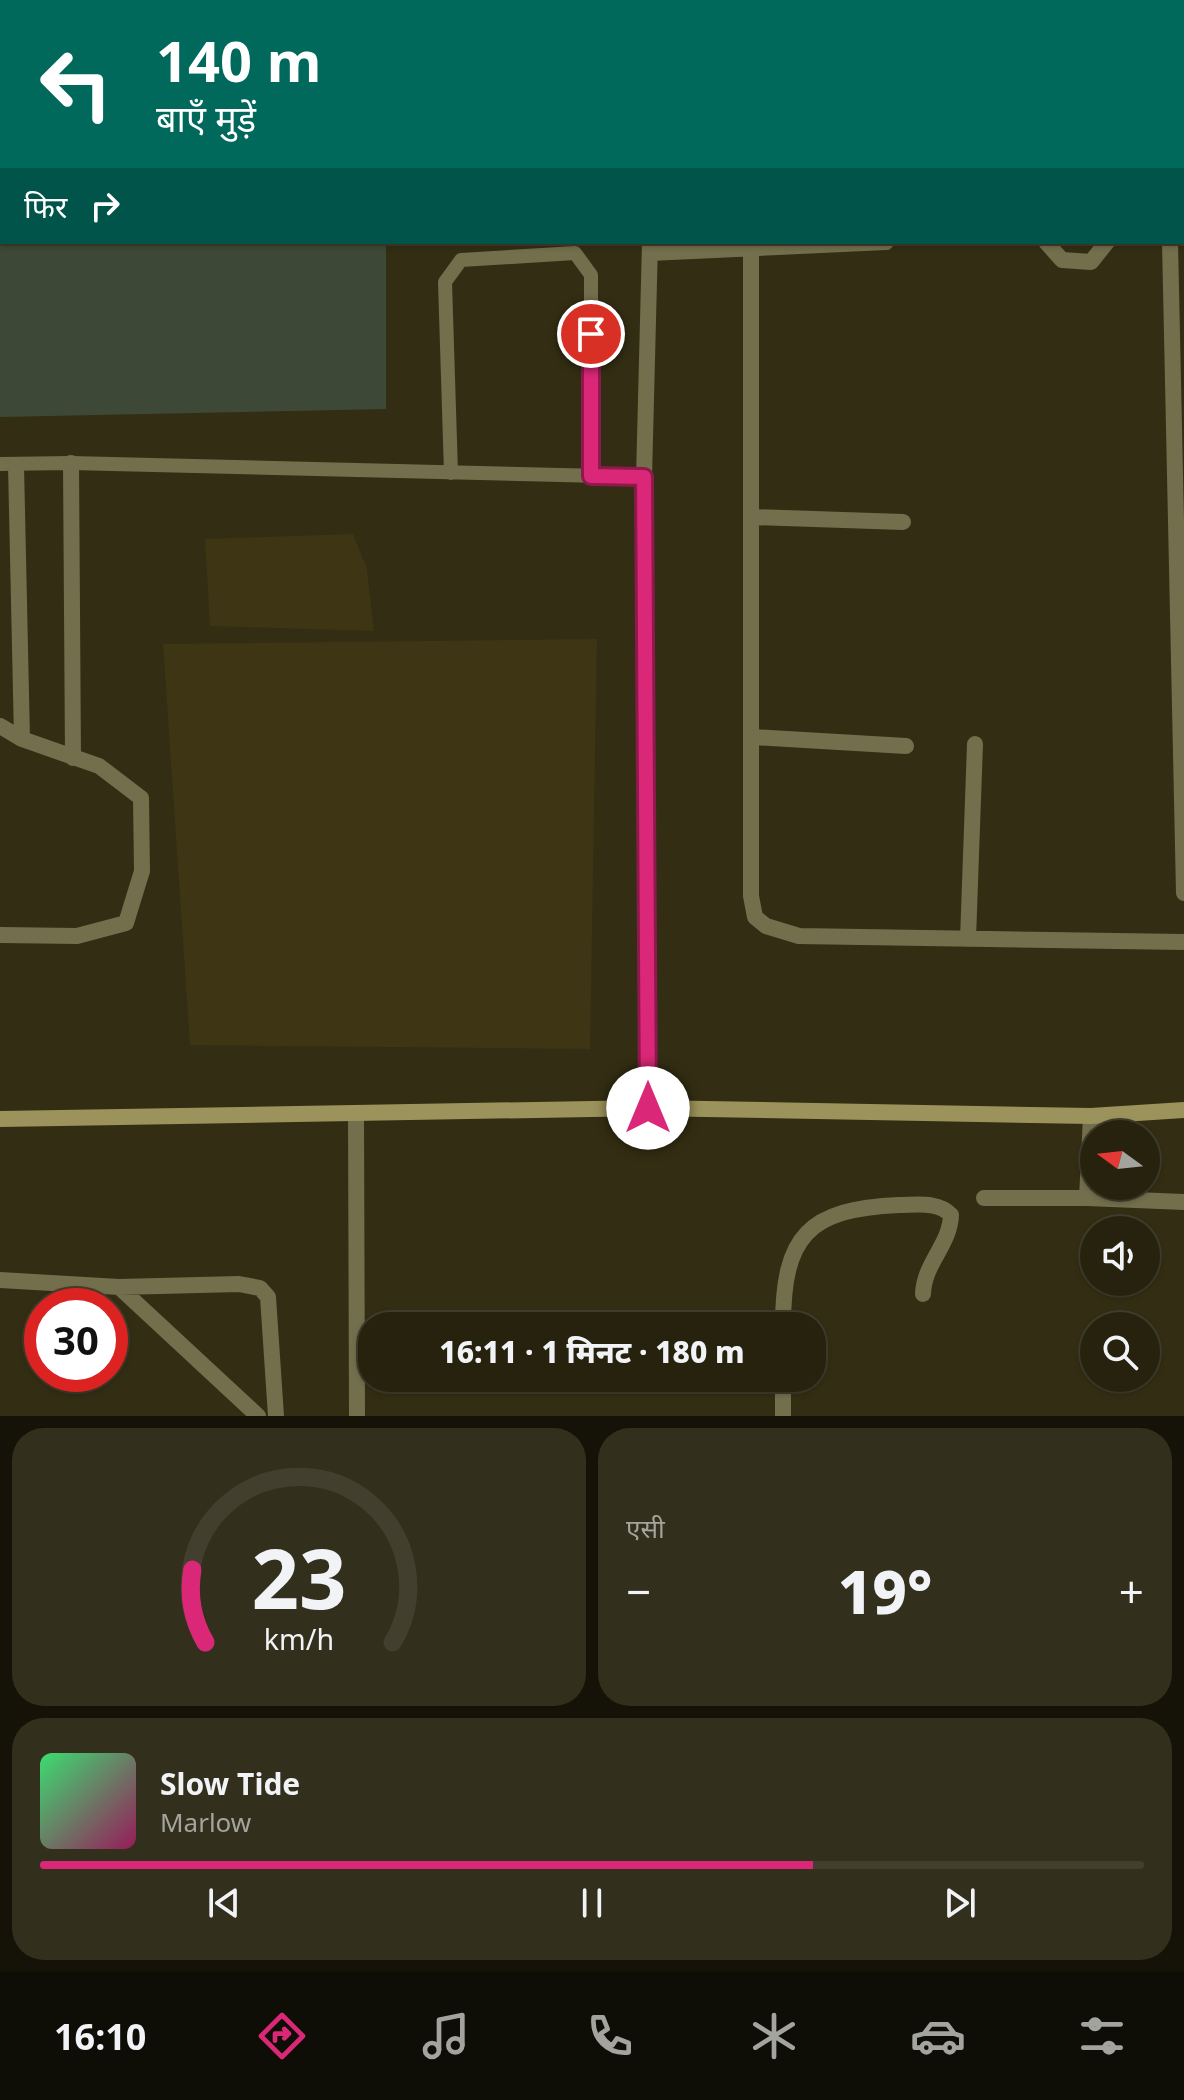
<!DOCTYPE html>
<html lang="hi">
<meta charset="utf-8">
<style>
body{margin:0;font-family:"Noto Sans","Noto Sans Devanagari",sans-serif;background:#322f1c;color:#f1f3f6;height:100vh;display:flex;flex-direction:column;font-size:30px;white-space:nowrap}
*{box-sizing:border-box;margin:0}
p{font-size:26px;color:#a4a49e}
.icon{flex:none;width:44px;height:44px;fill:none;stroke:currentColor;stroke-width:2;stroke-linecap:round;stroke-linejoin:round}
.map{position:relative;height:1416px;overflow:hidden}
.drawer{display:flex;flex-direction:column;gap:12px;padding:12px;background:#151308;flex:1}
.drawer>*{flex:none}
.top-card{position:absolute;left:0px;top:0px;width:1184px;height:244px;box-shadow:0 2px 6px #0004,0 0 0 2px #423f2e;background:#00695c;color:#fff;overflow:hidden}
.needle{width:52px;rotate:285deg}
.tools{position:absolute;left:1080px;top:1120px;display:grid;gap:16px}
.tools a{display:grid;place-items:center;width:80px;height:80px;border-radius:50%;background:#26220e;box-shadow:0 2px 6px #0004,0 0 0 2px #423f2e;font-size:40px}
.speed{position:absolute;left:24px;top:1288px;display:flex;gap:16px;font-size:40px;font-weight:700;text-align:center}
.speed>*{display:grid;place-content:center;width:104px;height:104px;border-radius:50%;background:#26220e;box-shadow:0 2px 6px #0004,0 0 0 2px #423f2e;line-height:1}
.speed .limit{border:12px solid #d22;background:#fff;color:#111}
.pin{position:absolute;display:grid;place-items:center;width:68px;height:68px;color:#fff;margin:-34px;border:4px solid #fff;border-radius:50%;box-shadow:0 2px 8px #0007}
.me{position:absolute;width:88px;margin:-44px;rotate:0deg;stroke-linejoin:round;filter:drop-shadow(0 0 6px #0008)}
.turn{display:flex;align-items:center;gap:28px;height:168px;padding:0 24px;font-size:36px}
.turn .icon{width:104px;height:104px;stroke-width:2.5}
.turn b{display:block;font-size:56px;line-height:68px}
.then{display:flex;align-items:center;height:76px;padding:0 24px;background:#0003;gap:16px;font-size:30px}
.big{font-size:60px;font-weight:800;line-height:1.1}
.drawer .tile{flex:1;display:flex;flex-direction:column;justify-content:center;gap:12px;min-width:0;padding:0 28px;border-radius:32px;background:#322f1c}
.drawer .dial{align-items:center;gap:0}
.dial svg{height:208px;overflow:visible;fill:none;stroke:#423f2e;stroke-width:7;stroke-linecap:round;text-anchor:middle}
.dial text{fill:#f1f3f6;stroke:none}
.song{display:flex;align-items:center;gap:24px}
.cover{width:96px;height:96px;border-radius:12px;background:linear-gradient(135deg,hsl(140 70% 55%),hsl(330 70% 35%))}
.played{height:8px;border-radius:4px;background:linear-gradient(90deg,#db2777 70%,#423f2e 70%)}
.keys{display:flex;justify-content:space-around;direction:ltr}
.heat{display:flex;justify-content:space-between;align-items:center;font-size:44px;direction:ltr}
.drawer .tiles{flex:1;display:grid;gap:12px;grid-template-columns:1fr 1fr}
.tile:last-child{grid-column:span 2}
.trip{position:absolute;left:358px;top:1312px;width:468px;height:80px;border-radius:32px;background:#26220e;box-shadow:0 2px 6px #0004,0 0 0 2px #423f2e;font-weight:800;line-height:80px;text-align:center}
.dock{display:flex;height:128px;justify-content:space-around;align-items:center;background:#0f0e06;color:#a4a49e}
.dock .icon{width:56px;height:56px}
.dock .current{color:#db2777}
.dock b{font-size:36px;color:#f1f3f6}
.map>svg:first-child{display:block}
.built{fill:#3d3513}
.green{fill:#3d4936}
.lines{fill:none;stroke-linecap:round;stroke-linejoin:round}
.lane{stroke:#736e4c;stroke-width:14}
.street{stroke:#736e4c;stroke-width:16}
.secondary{stroke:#9b935b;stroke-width:16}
.route-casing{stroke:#8e194d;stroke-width:20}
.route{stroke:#db2777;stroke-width:14}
</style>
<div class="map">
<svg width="1184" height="1416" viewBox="0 0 1184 1416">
<rect width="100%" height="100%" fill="#332d13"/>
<path class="built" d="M353 534 367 569 374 631 210 626 205 539Z
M597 639 590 1049 190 1045 163 644Z"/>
<path class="green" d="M0 0H387L2 2V242H386V409L0 417Z"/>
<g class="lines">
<path class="lane" d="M0 464 71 463 644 477
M451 473 445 282 461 260 575 253 591 275V476"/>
<path class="street" d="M539 0 540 2
M748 0V2
M964 0V2
M1167 0V2
M751 242V896L755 917 766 926 799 936 1184 942
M1046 242 1062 260 1091 262 1107 242
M1170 242 1184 893
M650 253 886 242
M71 463 73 758
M16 465 22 739
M752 517 903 522
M0 726 22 739 99 766 141 798 142 871 126 923 77 936 0 935
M752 737 906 746
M968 939 975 744
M648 1108 644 477 650 242
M356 1115 357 1416
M984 1198H1087L1091 1116
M1087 1198 1184 1202
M0 1280 119 1287
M783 1326C783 1236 808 1209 899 1205 916 1205 938 1201 951 1215 950 1245 924 1263 923 1294
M258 1416 119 1287 239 1284 260 1288 268 1297 276 1416
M783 1416V1378"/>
<path class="secondary" d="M0 1119 648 1108 1091 1116 1184 1110"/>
</g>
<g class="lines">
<g class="route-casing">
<path id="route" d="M591 334V476L644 477 648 1108"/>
</g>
<use href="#route" class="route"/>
</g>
</svg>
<div class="tools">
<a><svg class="needle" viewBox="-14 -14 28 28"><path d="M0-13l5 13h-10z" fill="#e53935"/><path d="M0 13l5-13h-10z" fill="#a4a49e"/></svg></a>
<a><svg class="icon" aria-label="sound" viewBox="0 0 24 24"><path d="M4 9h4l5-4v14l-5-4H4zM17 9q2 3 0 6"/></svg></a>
<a><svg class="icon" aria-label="search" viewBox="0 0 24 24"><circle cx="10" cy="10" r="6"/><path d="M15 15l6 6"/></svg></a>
</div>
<div class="speed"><div class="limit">30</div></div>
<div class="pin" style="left:591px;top:334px;background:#d93025"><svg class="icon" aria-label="arrive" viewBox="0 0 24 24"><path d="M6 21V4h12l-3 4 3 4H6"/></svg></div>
<svg class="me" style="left:648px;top:1108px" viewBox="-20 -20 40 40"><circle r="19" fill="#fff"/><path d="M0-13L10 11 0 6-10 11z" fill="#db2777"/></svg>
<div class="trip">16:11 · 1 मिनट · 180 m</div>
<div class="top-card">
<div class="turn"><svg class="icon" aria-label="left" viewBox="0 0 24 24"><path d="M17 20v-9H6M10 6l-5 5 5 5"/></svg><div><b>140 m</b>बाएँ मुड़ें</div></div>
<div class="then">फिर<svg class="icon" aria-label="right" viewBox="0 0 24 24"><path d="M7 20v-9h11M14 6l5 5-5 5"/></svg></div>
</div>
</div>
<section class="drawer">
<div class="tiles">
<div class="tile dial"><svg viewBox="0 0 100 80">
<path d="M14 69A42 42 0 1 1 86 69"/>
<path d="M14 69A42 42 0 0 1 9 41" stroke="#db2777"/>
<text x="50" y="56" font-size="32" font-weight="700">23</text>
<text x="50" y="72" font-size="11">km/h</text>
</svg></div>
<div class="tile"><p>एसी</p>
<div class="heat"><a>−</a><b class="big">19°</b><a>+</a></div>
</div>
<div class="tile">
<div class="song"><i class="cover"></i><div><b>Slow Tide</b><p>Marlow</p></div></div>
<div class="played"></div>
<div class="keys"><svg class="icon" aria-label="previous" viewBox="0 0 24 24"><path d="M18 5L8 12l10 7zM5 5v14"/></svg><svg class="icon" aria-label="pause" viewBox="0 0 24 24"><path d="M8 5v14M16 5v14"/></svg><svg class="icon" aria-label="next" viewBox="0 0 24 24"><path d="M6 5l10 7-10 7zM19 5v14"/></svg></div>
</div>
</div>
</section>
<nav class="dock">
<b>16:10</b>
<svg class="icon current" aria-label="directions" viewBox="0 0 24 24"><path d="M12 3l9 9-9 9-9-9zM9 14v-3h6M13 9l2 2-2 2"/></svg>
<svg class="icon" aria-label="music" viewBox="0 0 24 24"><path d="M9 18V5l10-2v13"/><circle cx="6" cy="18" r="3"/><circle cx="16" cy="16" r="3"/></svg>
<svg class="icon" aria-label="phone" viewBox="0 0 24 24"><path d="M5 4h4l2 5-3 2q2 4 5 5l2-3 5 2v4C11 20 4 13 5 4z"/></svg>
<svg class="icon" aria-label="climate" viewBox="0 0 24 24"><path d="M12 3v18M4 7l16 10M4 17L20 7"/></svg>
<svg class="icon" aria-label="car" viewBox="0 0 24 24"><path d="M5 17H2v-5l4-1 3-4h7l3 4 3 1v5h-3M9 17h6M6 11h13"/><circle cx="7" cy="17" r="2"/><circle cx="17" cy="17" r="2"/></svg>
<svg class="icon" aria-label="filters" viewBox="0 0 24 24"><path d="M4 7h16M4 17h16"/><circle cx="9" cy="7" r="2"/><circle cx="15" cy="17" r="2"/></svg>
</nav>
